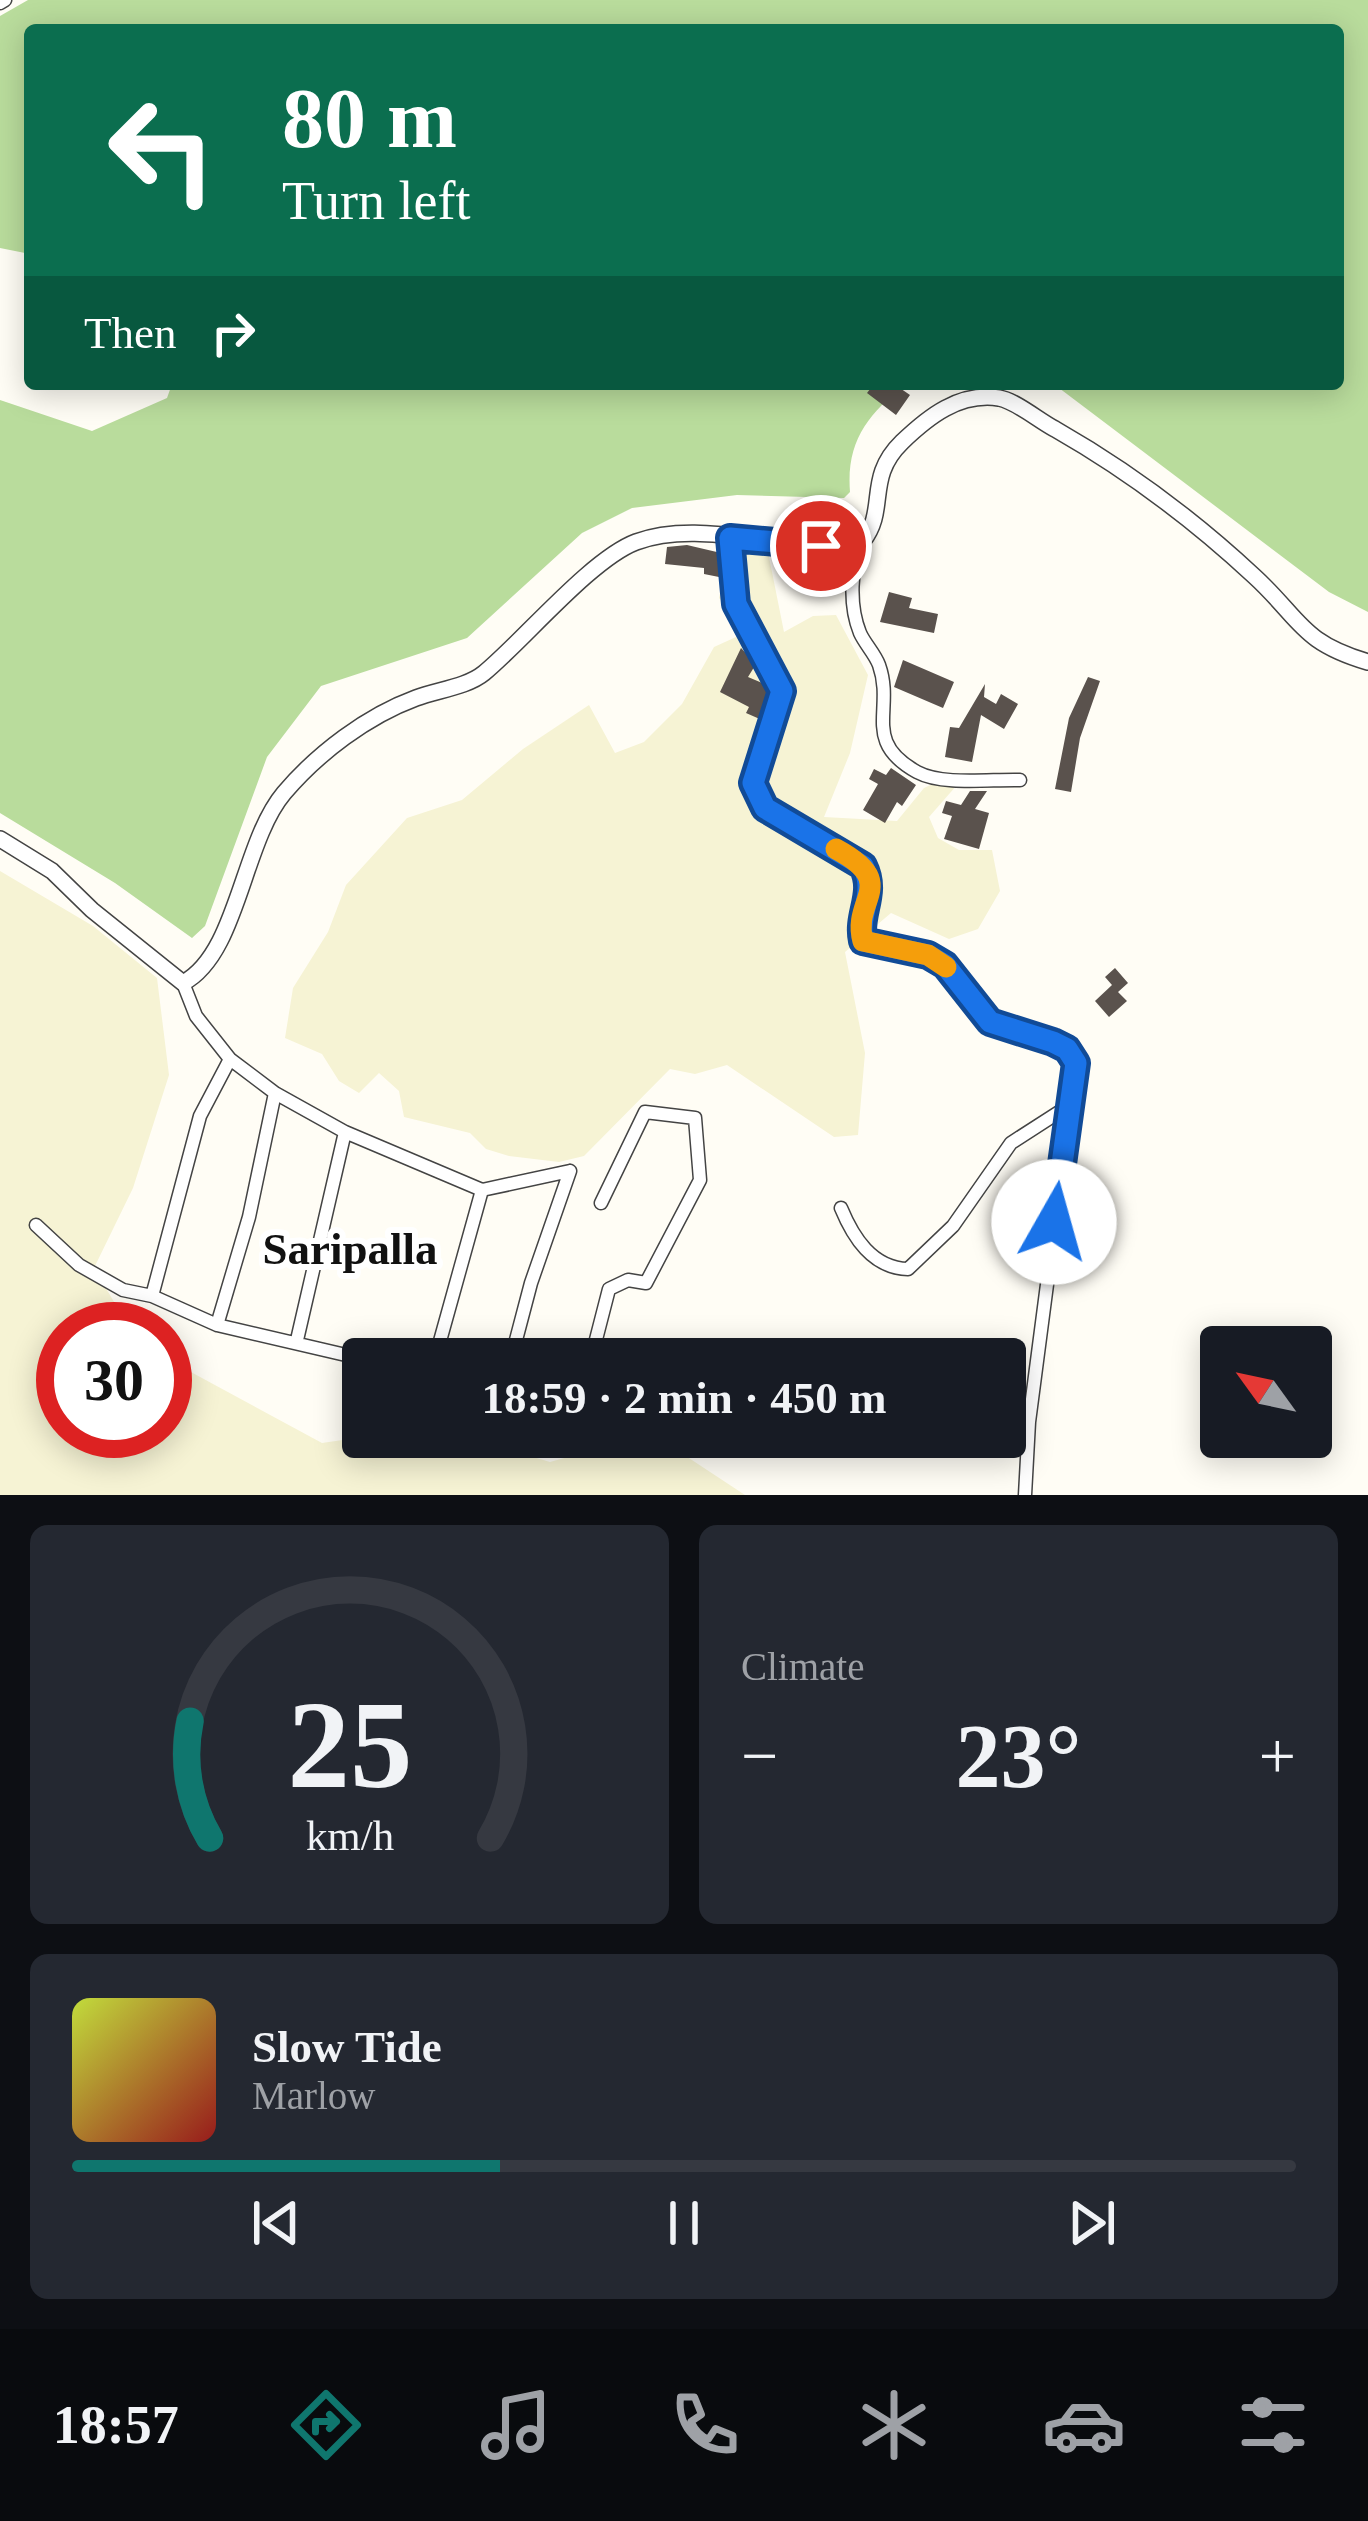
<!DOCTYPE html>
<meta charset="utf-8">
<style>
body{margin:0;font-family:"Times New Roman",serif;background:#242831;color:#f1f3f6;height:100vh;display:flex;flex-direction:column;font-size:45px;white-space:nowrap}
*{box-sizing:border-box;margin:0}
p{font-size:39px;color:#9ea1a6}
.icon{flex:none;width:66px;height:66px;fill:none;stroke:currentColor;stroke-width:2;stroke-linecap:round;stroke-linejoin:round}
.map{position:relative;height:1495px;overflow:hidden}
.sheet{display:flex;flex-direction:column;gap:30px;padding:30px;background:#0d0f14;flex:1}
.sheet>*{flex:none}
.hud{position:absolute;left:24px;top:24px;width:1320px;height:366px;border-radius:12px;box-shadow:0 6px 30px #0003;background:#0b6e4f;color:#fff;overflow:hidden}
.needle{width:78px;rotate:303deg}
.fabs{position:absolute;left:1200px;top:1326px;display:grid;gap:24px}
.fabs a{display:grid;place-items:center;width:132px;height:132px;border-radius:12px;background:#171b24;box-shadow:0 6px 30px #0003;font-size:60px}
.speed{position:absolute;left:36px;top:1302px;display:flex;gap:24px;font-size:60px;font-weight:700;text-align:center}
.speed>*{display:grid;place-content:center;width:156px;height:156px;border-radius:50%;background:#171b24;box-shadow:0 6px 30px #0003;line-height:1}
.speed .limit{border:18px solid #d22;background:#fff;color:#111}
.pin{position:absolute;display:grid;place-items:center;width:102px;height:102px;color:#fff;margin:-51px;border:6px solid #fff;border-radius:50%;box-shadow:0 3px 12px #0007}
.me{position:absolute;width:132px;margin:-66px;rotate:7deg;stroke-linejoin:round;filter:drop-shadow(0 0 9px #0008)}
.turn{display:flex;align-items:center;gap:42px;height:252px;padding:0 60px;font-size:54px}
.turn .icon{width:156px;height:156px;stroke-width:2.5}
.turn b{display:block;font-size:84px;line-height:102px}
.then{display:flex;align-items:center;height:114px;padding:0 60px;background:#0003;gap:24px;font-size:45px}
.big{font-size:90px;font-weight:700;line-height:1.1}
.sheet .card{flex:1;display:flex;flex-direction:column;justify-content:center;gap:18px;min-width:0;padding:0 42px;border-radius:18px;background:#242831}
.sheet .dial{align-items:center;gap:0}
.dial svg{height:312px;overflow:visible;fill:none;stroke:#363941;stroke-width:7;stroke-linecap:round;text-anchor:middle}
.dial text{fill:#f1f3f6;stroke:none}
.song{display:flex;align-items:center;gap:36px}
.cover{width:144px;height:144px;border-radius:18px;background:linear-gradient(135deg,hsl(70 70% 55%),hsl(0 70% 35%))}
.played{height:12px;border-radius:6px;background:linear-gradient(90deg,#0f766e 35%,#363941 35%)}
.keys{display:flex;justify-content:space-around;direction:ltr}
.heat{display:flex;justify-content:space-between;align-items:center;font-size:66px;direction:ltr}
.sheet .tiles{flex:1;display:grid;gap:30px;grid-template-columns:1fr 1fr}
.card:last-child{grid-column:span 2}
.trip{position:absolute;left:342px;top:1338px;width:684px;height:120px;border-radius:12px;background:#171b24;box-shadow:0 6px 30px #0003;font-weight:700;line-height:120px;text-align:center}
.tab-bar{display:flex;height:192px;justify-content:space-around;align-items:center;background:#090b0e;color:#9ea1a6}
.tab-bar .icon{width:84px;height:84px}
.tab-bar .on{color:#0f766e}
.tab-bar b{font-size:54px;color:#f1f3f6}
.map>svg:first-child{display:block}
.farmland{fill:#f6f3d4}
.forest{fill:#b9dc9c}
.building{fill:#5a524d}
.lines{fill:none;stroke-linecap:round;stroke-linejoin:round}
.minor-casing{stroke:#444;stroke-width:15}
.tertiary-casing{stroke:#444;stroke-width:18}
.minor{stroke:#fff;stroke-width:12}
.tertiary{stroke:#fff;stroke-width:15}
.route-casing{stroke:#114b97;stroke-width:30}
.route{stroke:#1a73e8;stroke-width:21}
.slow{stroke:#f59e0b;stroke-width:21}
.labels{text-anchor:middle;stroke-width:12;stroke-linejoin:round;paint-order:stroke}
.quarter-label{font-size:45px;font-weight:bold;fill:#111;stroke:#fff}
</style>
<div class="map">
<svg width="1368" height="1495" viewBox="0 0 1368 1495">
<rect width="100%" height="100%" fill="#fffdf5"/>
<path class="farmland" d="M766 542 784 632 813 616 836 615 868 675 850 753 824 817 897 821 924 788 939 781 957 785 929 817 938 838 959 850H992L1000 891 978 929 949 939 891 913 845 952 865 1053 858 1135 834 1137 727 1065 695 1074 670 1069 584 1156 559 1162 509 1156 486 1149 470 1133 404 1117 399 1091 379 1073 359 1093 339 1081 322 1054 285 1038 293 988 328 932 346 885 407 818 462 800 523 749 589 705 615 753 644 742 682 704 714 647 747 632 719 598 732 544Z
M0 871 93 926 157 978 169 1075 133 1188 94 1268 130 1329H63V1431H165V1358L322 1443 363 1437H466L550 1462 639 1437H657L745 1495H0Z"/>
<path class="forest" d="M28 0H1368V612L1329 592 1059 388 1045 384H1338V30H30V254L0 248V16Z
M172 384H905C868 415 846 441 850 492L844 498 737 495 632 508 582 533 467 638 321 686 267 757 205 926 192 938 115 883 0 813V400L92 431 167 398Z"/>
<path class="building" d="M874 384H894L910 395 896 415 867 393Z
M687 545 721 553 719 577 704 574V568L665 564 667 547Z
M889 592 912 598 909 608 938 614 934 633 880 622Z
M741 648 756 664 748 677 767 685 771 692 762 720 746 713 749 707 720 692Z
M903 660 954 682 943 708 894 687Z
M1088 677 1100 681 1080 738 1071 792 1055 789 1069 718Z
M985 684 984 697 996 704 1001 694 1018 704 1004 729 981 715 972 762 945 757 950 727 959 728Z
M891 768 916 785 902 806 897 802 885 823 863 810 878 784 869 779 874 769 886 775Z
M970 791H987L975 809 989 813 979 849 944 839 952 816 942 813 946 801 961 805Z
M1115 968 1128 983 1118 992 1127 1001 1109 1017 1095 1001 1112 985 1105 977Z"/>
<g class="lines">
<g class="minor-casing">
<path id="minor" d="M0 3 5 0
M730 538 736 604 782 691 753 783 765 808 863 866C877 894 857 914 863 941 884 948 908 946 928 955 956 968 962 1000 985 1018 1014 1039 1055 1031 1076 1063L1029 1422 1025 1495
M863 541C850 566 849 606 860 633 865 644 875 654 879 665 895 710 861 741 917 772 943 786 991 779 1020 780
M183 983 196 1016 230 1059 275 1093 345 1132 482 1190 570 1171
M841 1208C853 1237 872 1268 908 1269L953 1226 1011 1143 1070 1105
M36 1225 79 1265 123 1290 152 1296 217 1325 363 1359
M152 1296 200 1116 230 1059
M217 1325 249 1217 275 1093
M297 1340 345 1132
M435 1359 482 1190
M511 1359 531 1283 570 1171
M591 1359 609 1289 628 1280 646 1283 700 1180 695 1118 645 1112 601 1203
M569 1437 609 1443 615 1437"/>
</g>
<g class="tertiary-casing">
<path id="tertiary" d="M0 839 52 871 92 910 183 983C238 954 242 843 284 793 318 753 367 716 416 698 437 690 467 687 484 673 524 640 591 559 636 542 703 517 790 555 863 541 888 509 865 478 902 442 928 417 959 392 999 398 1016 401 1038 420 1055 429 1125 469 1195 521 1254 576 1301 619 1300 642 1368 662"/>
</g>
<use href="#minor" class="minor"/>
<use href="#tertiary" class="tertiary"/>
</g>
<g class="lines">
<g class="route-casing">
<path id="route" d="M821 546 730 538 736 604 782 691 753 783 765 808 863 866C877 894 857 914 863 941L928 955 945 965 990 1022 1053 1042 1067 1049 1076 1063 1054 1222"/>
</g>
<use href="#route" class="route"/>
<path class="slow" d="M836 849C901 884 851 899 863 941L928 955 946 967"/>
</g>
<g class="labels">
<g class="quarter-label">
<text x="350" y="1264">Saripalla</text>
</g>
</g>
</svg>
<div class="fabs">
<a><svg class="needle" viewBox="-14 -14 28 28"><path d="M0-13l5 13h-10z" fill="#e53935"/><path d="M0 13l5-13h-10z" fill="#9ea1a6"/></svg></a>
</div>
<div class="speed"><div class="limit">30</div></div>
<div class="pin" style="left:821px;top:546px;background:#d93025"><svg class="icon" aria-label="arrive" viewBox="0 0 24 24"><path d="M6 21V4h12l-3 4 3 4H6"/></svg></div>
<svg class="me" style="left:1054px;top:1222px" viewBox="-20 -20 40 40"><circle r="19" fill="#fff"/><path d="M0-13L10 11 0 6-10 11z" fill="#1a73e8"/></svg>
<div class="trip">18:59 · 2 min · 450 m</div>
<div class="hud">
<div class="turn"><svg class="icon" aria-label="left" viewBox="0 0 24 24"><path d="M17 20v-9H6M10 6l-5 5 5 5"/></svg><div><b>80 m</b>Turn left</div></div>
<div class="then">Then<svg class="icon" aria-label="right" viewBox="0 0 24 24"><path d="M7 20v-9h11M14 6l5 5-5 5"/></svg></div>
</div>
</div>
<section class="sheet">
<div class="tiles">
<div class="card dial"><svg viewBox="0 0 100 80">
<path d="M14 69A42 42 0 1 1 86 69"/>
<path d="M14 69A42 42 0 0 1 9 39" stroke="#0f766e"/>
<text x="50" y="56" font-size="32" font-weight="700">25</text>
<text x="50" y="72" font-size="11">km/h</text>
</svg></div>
<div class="card"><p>Climate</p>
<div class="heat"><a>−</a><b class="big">23°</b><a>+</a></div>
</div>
<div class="card">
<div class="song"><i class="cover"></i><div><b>Slow Tide</b><p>Marlow</p></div></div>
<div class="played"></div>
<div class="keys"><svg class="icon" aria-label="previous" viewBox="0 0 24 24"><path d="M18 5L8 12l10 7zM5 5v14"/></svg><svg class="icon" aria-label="pause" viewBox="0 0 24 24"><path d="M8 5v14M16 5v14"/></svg><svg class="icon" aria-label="next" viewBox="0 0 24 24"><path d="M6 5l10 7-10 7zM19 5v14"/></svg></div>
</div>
</div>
</section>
<nav class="tab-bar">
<b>18:57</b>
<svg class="icon on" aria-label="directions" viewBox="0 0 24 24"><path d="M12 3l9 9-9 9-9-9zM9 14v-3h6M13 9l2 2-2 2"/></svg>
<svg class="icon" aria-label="music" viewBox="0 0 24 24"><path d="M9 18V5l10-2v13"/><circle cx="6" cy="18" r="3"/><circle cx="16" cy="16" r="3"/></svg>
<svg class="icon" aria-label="phone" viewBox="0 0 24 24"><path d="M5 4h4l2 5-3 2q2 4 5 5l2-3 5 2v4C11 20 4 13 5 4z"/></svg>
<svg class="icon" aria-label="climate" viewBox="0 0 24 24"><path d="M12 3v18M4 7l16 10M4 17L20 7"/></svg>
<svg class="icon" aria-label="car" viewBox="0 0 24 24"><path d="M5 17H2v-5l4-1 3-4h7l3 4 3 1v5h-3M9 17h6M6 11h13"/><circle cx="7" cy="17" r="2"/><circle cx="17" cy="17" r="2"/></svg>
<svg class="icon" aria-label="filters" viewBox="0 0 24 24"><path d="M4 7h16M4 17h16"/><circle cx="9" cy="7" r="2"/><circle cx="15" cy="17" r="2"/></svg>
</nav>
